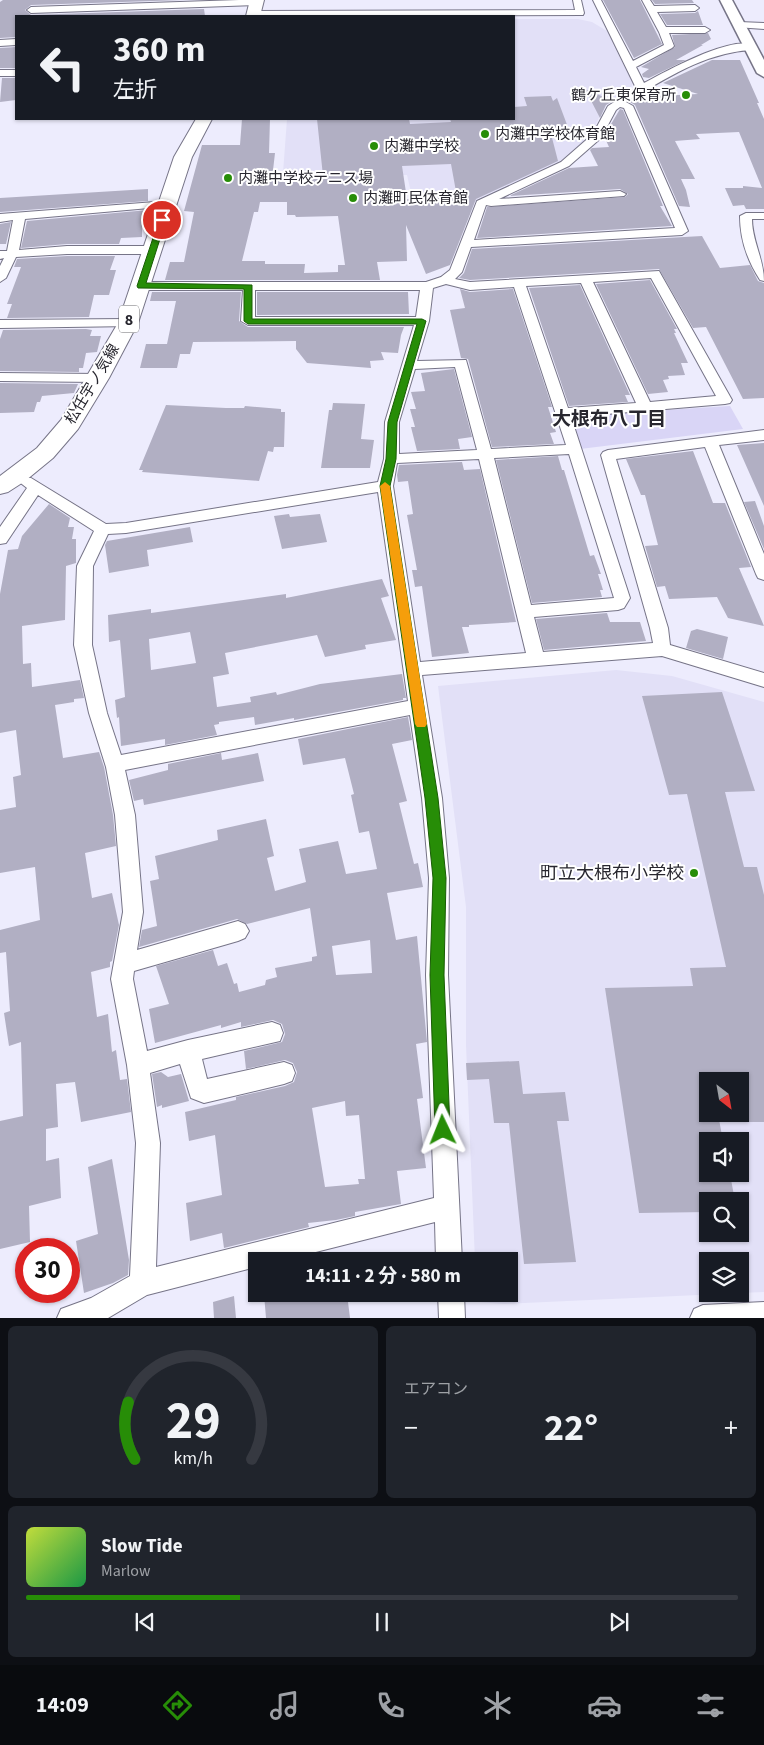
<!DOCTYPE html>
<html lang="ja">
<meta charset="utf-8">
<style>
body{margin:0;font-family:"Source Sans 3","Noto Sans JP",sans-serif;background:#20242c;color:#f1f3f6;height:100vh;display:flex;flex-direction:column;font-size:19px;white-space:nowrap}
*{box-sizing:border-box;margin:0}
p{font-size:16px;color:#9ea1a6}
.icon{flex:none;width:28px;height:28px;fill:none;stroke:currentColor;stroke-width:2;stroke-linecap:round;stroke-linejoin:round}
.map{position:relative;height:1318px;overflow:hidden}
.details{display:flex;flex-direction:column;gap:8px;padding:8px;background:#0d0f14;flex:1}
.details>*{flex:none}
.banner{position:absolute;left:15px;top:15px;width:500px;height:105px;border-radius:0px;box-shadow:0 1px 4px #0004;background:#171b24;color:#f1f3f6;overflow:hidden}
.needle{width:32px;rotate:149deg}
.buttons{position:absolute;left:699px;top:1072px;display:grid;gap:10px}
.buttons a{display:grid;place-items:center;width:50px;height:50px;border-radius:0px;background:#171b24;box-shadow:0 1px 4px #0004;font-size:25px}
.speed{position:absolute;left:15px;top:1238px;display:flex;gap:10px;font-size:25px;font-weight:700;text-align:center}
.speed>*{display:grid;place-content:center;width:65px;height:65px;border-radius:50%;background:#171b24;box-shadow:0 1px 4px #0004;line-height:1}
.speed .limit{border:8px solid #d22;background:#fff;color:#111}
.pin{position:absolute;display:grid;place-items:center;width:42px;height:42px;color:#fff;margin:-21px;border:2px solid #fff;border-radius:50%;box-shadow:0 1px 5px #0007}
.me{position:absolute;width:55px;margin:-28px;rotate:358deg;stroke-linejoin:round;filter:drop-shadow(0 0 4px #0008)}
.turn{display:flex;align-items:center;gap:18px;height:105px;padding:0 15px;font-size:22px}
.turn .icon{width:65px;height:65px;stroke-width:2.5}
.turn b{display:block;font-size:35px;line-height:42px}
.big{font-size:38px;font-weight:700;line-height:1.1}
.details .tile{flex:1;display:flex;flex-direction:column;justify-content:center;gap:8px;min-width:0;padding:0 18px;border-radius:8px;background:#20242c}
.details .dial{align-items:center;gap:0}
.dial svg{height:130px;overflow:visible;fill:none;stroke:#363941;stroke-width:7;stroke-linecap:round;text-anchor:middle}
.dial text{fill:#f1f3f6;stroke:none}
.song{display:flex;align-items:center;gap:15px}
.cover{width:60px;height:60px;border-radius:8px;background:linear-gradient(135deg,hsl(70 70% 55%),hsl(140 70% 35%))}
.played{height:5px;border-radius:2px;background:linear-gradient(90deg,#278d07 30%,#363941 30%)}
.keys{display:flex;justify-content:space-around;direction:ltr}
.heat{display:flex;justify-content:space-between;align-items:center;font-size:28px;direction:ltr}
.details .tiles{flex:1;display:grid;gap:8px;grid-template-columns:1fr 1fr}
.tile:last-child{grid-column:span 2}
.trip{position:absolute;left:248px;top:1252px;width:270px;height:50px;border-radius:0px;background:#171b24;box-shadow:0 1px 4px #0004;font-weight:700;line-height:50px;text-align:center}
.dock{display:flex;height:80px;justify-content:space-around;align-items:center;background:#090b0e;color:#9ea1a6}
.dock .icon{width:35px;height:35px}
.dock .selected{color:#278d07}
.dock b{font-size:22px;color:#f1f3f6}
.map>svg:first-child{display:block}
.built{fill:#e2e0f7;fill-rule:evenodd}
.green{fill:#d9d5f6}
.building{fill:#b1afc3;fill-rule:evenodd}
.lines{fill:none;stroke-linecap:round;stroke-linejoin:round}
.street-casing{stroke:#767487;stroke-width:2}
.secondary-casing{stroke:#767487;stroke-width:3}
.primary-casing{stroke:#767487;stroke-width:2}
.street{fill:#fff;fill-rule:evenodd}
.secondary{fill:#fff;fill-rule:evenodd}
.primary{fill:#fff;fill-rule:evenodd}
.route{fill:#278d07;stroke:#195c05}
.slow{fill:#f59e0b}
.poi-dot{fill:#278d07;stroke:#fff;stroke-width:2}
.labels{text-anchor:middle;stroke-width:4;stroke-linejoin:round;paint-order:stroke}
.far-poi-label{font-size:15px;fill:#28272f;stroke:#fff;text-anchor:start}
.far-street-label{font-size:15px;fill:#28272f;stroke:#fff}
.shield{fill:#fff;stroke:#68686d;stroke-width:1}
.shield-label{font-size:16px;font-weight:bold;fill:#28272f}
.poi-label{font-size:18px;fill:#28272f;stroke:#fff;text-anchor:end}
.neighbourhood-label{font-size:19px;font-weight:bold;fill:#28272f;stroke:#fff}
</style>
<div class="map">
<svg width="764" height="1318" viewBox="0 0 764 1318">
<rect width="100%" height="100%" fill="#edecfd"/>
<path class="built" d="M514 19H578L592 22 607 31 633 83 630 90 606 103 590 136 563 165 482 202 413 201 407 175H352L344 172 283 173 287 119H514Z
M616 670 672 676 764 702V1292L740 1293V1261H708V1294H720L504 1304 478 1302 477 1294H509V1261H475L466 1045V907L438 686ZM708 1081H740V1114H708ZM708 1141H740V1174H708ZM708 1201H740V1234H708Z"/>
<path class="green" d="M730 406 743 429 580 449 569 416Z"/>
<path class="building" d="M3 0H183L31 5 25 10 31 15 204 9 205 16H16V37L0 38V2Z
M603 0H640L662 44 634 58Z
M652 0H692L694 3 655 4Z
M698 11 703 25H667L660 14 695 13Z
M708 33 711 39 701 45H703L676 60H686L649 78 643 77 642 74 649 69 641 67 675 47 672 35Z
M16 47V68H0V48Z
M712 60H740L759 103H757L764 119V209H746L744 205 733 206 725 188H743V186L762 188 739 132 696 134 700 139 675 141 695 179H681L686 190 690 207 679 206 635 105 630 102 639 97 698 94 663 83Z
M2 78H16V100L0 102Z
M585 89 606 98H618L606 105 600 118Z
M551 96 553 101 557 98 569 130H550L558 161 476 199 450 265 426 274 406 225 407 261 377 262 380 280H165L170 262H184L194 212 184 211 202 145H240L242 119H270L269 153H275L272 179 313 178V176H323L317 119H409L410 124 451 122 450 119H514V107L527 106 524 97ZM451 164 457 197 407 199 402 166ZM260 202H287V215H295L296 217 338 216 345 265H338V272L304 273 305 264H265V261H242L254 212H258Z
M620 109 623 110 663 206H660L672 226 477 238 487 207 625 197 628 194 620 189 509 196 569 168 598 166 590 150 592 148 609 147 604 136Z
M148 189V201L0 212V198Z
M148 210V225H142V237L121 238 119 244H67L21 248 27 221Z
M11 222 6 244H0V224Z
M702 236 720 268 750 265 758 281 764 283V398L743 399 706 327 693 328 659 269 470 280 459 278 464 273 472 249Z
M67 256H115L110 270H116L109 295H94L89 317 7 318 12 304H7L21 267H14L17 259Z
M650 280 677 329H674L676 333H674L688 363H681L685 375 668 376 669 379 663 380 668 392 648 394 596 284Z
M580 285 630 395H625L628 402 569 406 529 288Z
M460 289 470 292 513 289 552 407H548L556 432 550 433 554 444 492 447 468 359 461 358 450 310 465 308Z
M152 292H241L239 321 248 327H404L401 335 398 353 381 352 384 360 370 361 371 368 307 363 296 349V341L193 342 190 354H180L177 368H140L146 344H167L176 301H150Z
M257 292H408L409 314 257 315Z
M86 329 92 330 90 336H101L97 352 86 353 83 368H79V372L0 371V339L3 330Z
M454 369 472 437 458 439 460 449 417 451 411 427H415L410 409H416L411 392 425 391 421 373Z
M0 383 78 384 74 393 42 396 40 402H37L34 412 0 413Z
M333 403 365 404 361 439 374 440 370 468H321L329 410H332Z
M166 405 226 408H244L245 406 281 409V412H285L284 447H274L273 452 268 451 259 481 142 472 143 470H139Z
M764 443V506L737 445Z
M693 451 713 503H725L751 567 739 568 764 626 728 618 717 597 669 599 665 586 657 587 645 546 658 545 645 495H641L626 459Z
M558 456 562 470H564L590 556 594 555 601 574H598L603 590H600L602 597 532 603 496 460Z
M462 462 464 470 480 469 516 622 469 625V627H462L469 653 432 657 422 586 415 587 412 570H417L407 515 413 514 408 481 398 482 397 475 399 465Z
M755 501 764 526V549L744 502Z
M49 504 70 518 68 527H74L72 539H76V563L66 566 65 620 22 626 23 664 31 663 32 687 80 680 84 698 74 699V702L55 705 63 758 99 752 104 767 113 815 116 846 85 853 92 898 112 893 119 925 112 961 110 962V967L91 972 97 1017 108 1014 112 1052 116 1050 120 1080 127 1079 131 1112 81 1122 75 1082 56 1084 58 1127 46 1129V1161L59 1158 61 1198 29 1206 30 1242 0 1249V1121L23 1116 21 1042 9 1046 4 1013 10 1011 6 952 0 953V930L40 920 35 867 0 873V810L16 807 13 777 21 775 16 730 0 733V594L8 550 18 549 22 536Z
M289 514 290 517 320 514 327 542 282 549 274 516Z
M190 527 193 542 147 550 149 566 109 573 105 545 107 541Z
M382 579 389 596 381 598 396 640 365 645 366 649 325 657 317 635 225 653 229 674 213 677 217 707 251 702 250 697 276 692 277 695 320 684 402 674 406 698H403V700L294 720V718L255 725 254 717 219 722V724L214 725 217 735 165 745V739L121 746 119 717 117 718 115 700 125 697 120 640 109 642 108 615 151 609V613L286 594V598ZM190 632 196 663 151 670 149 639Z
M607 613 610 622H640L646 641 544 650 536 619Z
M697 629 728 637 723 659 686 648 691 631Z
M722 692 755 791 725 792 744 867H757L764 895V1122H740V1081H708V1114H718L723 1141H708V1174H730L735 1201H708V1212L639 1213 605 988 693 986 690 968 726 967 687 794 669 795 642 696Z
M408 717 412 740 392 744 407 801 399 803 414 864 418 863 423 887 387 893 396 940 417 936 427 1042 416 1044 423 1098 417 1099 426 1168 397 1171 401 1204 355 1212V1216L336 1220 308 1223 309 1227 224 1248 222 1233 190 1241 186 1203 222 1195 215 1135 189 1141 185 1112 236 1100V1097L285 1086 294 1082 297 1072 293 1063 285 1060 246 1069 244 1051 282 1042 285 1034 282 1024 273 1020 241 1027V1022L221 1028V1025L155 1043 149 1009 169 1004 156 966 213 950 218 966 227 963 234 984 237 983 239 992 265 985 266 980 277 977 275 968 312 961V957L317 956 310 908 247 924 237 919 139 947 142 930 157 926 150 881 159 879 155 856 218 840 217 830 266 819 274 856 267 858 275 891 306 882 299 849 338 841 346 874 377 869 369 831 359 833 351 795 354 794 345 758 303 765 298 739ZM370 940 372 973 336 975 332 946ZM345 1101 346 1116 359 1115 365 1179H358L359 1184 325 1187 312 1108Z
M221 753 222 760 258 753 264 781 144 805 143 799 134 801 129 780 168 770V764Z
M519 1061 523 1094 565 1092 569 1121H557L576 1262 524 1264 509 1123H494L489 1079 467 1080 466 1063Z
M161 1072 168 1077 181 1074 189 1101 162 1108V1105L157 1107 152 1074Z
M112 1159 129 1260 128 1275 113 1283 84 1293 76 1241 98 1234 88 1167Z
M264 1294H347L350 1318H266Z
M234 1296 236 1318H214L213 1302Z"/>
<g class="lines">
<g class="street-casing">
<path id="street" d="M239 0H260L261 2 257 5 31 13 27 10 31 7Z
M573 0H581L584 13 583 15 251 16 249 14 253 11 575 10Z
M593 0H601L633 61 664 45 659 32 642 0H650L654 6 695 5 699 8 695 11 657 12 666 27H705L710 30 705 33H669L674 46 672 48 636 67 644 83C663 73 737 31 756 47L751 50C703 53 666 79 626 102L633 106 688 231 682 235 471 247 462 272 455 279 470 282 659 271 732 400 730 403 725 404 571 417 630 598 624 608 618 610 534 617 543 652 653 643 650 628 601 455 603 452 608 450 764 430V440L719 445 764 554V580L758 578 756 574 705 447 616 459 668 628 670 645 764 673V687L662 656 422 675 442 798 449 878 448 975 462 1261H436L435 1222 280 1261H256V1267L147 1295 108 1318H57L61 1309 91 1298 130 1276 136 1143 127 1065 111 979 123 912 115 815 106 767 89 713 74 645 77 566 94 531 38 495 6 543 0 544V527L27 488 18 481 21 478H31L106 524 126 523 378 482 384 459 385 422 414 325H248L241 321 243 290H141L135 286 141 282H426L441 277 450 270 477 201 561 162 593 134 608 106 636 88ZM620 107 624 108 675 228 474 240 486 205 491 206 624 196 626 194 620 191 499 199 569 166 601 138 616 110ZM651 278 716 396 650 402 593 282ZM581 283 636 403 568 408 526 286ZM446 284 470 290 514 287 566 445 491 449 466 360 417 361 429 321 433 288ZM255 290H420L416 317H255ZM455 367 477 450 399 454V422L415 369ZM569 454 614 598 531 605 494 458ZM479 459 526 653 420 662 393 486 397 463ZM378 492 408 701 121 755 107 713 92 645 93 566 108 534 126 533ZM410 715 422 798 429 878 426 975 434 1198 156 1267 160 1143 150 1073 180 1064 191 1098 204 1103 284 1084 292 1081 295 1073 292 1065 284 1062 207 1079 202 1059 280 1041 283 1033 280 1025 272 1022 188 1040 147 1051 133 979 134 971 238 941 245 938 249 931 245 924 238 921 137 950 143 912 135 815 125 770Z
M739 22 764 23V29L736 27V23Z
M16 39V45L0 46V40Z
M0 70H16V76H0Z
M168 201 174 204 172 206 25 219 19 250 67 246H152L158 250 152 254H67L16 257 6 278 0 282V266L4 258 0 259V251H7L13 220 0 222V214Z
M746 213H764V219H752C752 241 764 259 764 281L760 280C747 260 740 239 740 216Z
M128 319 133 320 135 323 133 326 0 328V320Z
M0 373 98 374 105 378 98 382 0 381Z
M438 1294H464L465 1318H439Z
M764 1302V1318H690L694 1309 703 1305Z"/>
</g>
<g class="secondary-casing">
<path id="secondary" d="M720 0H732L764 60V77L757 73Z"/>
</g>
<g class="primary-casing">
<path id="primary" d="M250 0H264L260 16H246Z
M196 119H212L192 157 138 323 109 378 78 429 53 458 25 481 8 492 0 494V476L37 448 61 420 118 323 174 157Z"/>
</g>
<use href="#street" class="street"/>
<use href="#secondary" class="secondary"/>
<use href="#primary" class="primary"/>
</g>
<path class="route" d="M162 217 166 220 146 283 252 285V319H422L426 321 397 422 396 459 390 486 438 798 446 878 444 975 450 1130 448 1135 443 1137 437 1135 435 1130 430 975 433 878 425 798 380 486 386 459 388 422 417 324H248L244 321V289L138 288 137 286 159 220Z"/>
<path class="slow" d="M385 482 390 486 427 724 425 727H417L415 724 380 486Z"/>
<g class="poi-dot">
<circle cx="686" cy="95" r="5"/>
<circle cx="485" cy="134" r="5"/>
<circle cx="374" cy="146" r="5"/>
<circle cx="228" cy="178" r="5"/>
<circle cx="353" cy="198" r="5"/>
<circle cx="694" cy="873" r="5"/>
</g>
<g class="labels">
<g class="far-poi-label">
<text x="676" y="100" text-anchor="end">鶴ケ丘東保育所</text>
<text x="495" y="139">内灘中学校体育館</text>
<text x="384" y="151">内灘中学校</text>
<text x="238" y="183">内灘中学校テニス場</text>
<text x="363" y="203">内灘町民体育館</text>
</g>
<g class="far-street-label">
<text transform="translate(92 384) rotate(-59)" y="5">松任宇ノ気線</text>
</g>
<rect class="shield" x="119" y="305.5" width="20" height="27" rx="4"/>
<g class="shield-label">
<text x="129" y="325">8</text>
</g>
<g class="poi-label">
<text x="684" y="879">町立大根布小学校</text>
</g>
<g class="neighbourhood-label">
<text x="609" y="425">大根布八丁目</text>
</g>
</g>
</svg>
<div class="buttons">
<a><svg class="needle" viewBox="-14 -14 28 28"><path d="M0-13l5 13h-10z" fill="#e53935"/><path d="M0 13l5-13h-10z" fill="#9ea1a6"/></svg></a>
<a><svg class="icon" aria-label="sound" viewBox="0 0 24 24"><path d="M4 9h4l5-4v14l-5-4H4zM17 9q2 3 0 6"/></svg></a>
<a><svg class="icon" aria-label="search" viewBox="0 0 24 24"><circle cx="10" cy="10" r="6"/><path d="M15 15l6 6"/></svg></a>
<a><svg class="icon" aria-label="layers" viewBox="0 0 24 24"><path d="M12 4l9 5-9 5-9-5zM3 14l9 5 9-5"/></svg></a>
</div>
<div class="speed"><div class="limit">30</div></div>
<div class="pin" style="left:162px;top:220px;background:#d93025"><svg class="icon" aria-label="arrive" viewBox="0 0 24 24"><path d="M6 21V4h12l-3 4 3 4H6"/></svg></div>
<svg class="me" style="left:443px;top:1130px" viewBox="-20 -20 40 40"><path d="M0-17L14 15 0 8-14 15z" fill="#278d07" stroke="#fff" stroke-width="4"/></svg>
<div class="trip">14:11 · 2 分 · 580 m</div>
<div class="banner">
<div class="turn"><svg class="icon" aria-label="left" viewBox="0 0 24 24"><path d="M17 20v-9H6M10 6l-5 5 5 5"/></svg><div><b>360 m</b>左折</div></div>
</div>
</div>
<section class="details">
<div class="tiles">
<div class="tile dial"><svg viewBox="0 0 100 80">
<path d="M14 69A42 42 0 1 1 86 69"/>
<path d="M14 69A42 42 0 0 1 10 34" stroke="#278d07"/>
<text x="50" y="56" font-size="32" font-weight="700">29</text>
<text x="50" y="72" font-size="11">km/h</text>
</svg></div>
<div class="tile"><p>エアコン</p>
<div class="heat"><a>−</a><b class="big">22°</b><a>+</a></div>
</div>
<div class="tile">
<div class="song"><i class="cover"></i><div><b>Slow Tide</b><p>Marlow</p></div></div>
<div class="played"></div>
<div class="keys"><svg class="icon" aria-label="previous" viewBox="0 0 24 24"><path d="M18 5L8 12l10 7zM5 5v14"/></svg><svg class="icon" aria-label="pause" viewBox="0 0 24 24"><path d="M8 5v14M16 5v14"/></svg><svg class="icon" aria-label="next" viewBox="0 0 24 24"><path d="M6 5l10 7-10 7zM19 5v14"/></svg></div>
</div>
</div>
</section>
<nav class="dock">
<b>14:09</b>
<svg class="icon selected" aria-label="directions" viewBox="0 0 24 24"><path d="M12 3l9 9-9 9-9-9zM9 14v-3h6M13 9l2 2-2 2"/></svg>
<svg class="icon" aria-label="music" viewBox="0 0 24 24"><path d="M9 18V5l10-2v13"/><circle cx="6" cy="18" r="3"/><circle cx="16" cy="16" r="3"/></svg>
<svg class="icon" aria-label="phone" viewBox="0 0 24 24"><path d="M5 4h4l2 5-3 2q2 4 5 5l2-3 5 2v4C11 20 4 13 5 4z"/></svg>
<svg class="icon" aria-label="climate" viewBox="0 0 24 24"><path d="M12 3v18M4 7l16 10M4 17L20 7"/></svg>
<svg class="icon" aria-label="car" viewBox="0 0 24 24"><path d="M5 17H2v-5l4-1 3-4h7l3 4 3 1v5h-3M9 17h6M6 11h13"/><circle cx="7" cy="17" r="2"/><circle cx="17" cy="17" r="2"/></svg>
<svg class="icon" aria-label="filters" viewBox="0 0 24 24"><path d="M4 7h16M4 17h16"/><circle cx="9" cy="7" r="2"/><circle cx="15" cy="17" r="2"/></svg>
</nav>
